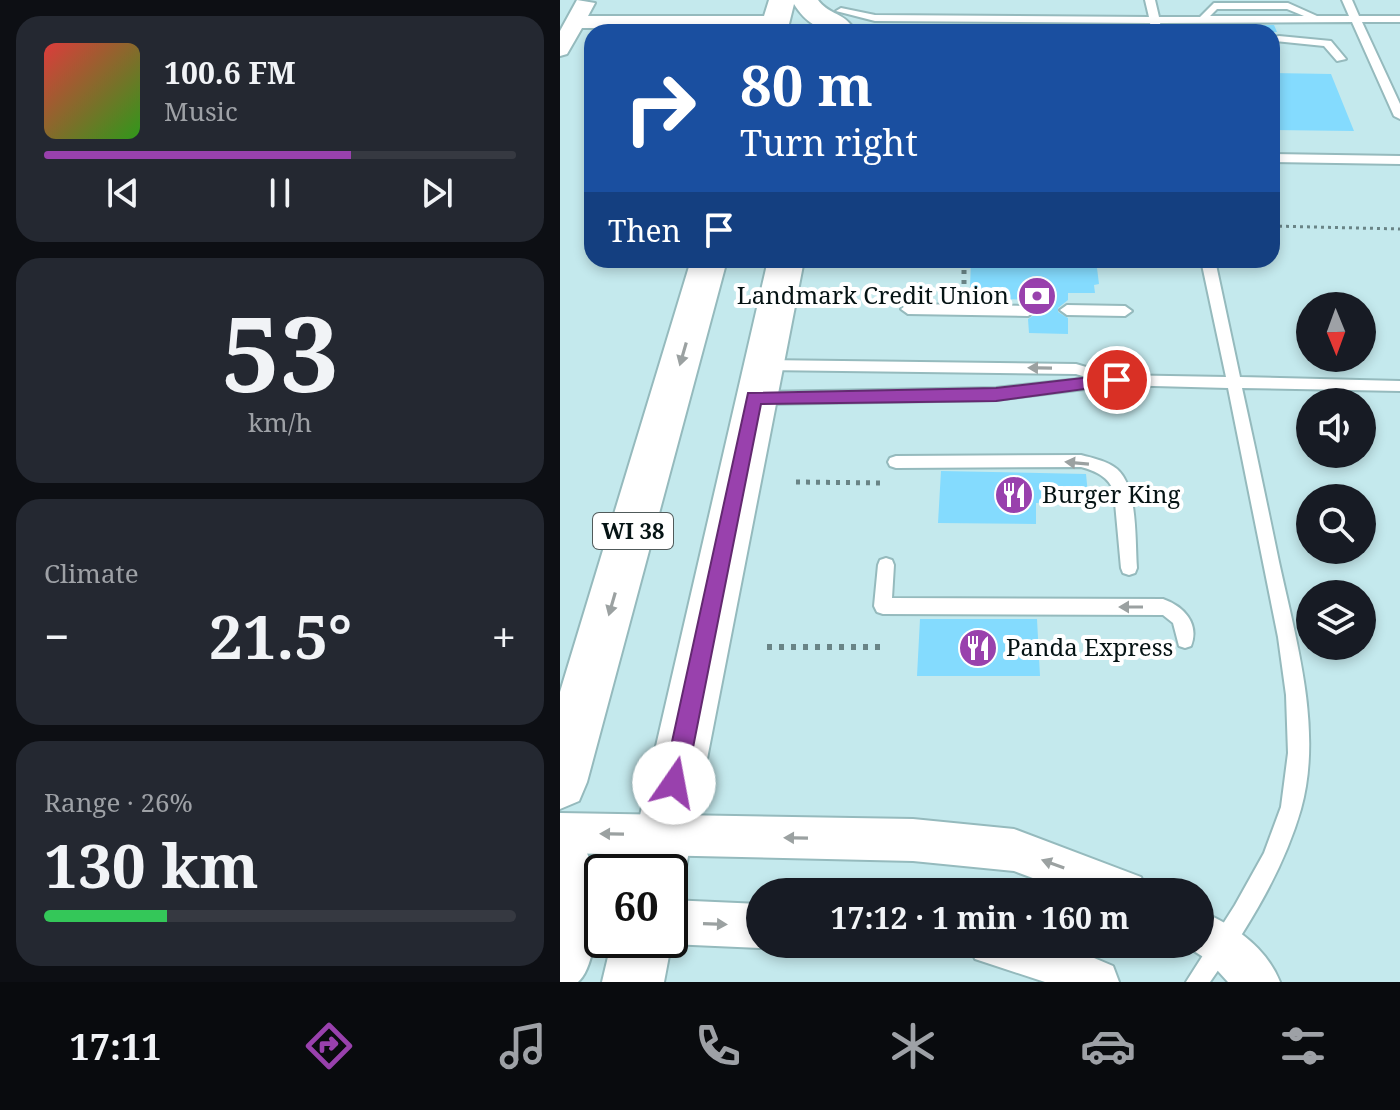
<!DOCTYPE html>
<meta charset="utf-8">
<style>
body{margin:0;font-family:"Noto Serif",serif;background:#242831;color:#f1f3f6;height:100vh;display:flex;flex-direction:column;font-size:30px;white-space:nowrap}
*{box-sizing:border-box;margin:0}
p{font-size:26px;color:#9ea1a6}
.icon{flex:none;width:44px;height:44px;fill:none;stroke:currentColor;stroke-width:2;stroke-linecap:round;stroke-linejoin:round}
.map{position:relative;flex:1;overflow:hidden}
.sheet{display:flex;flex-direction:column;gap:16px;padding:16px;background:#0d0f14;width:560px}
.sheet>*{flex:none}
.hud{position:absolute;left:24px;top:24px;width:696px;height:244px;border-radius:24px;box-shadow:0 4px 12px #0003;background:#1a4fa0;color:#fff;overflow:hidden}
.needle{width:52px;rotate:179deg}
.tools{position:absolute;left:736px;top:292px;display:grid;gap:16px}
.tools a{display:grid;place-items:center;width:80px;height:80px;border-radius:50%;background:#171b24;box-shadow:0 4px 12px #0003;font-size:40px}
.speed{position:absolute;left:24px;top:854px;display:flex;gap:16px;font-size:40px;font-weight:700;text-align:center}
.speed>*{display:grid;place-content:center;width:104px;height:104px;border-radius:50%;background:#171b24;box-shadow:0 4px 12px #0003;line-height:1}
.speed .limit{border:4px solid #111;border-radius:12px;background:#fff;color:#111}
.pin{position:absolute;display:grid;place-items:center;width:68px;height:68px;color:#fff;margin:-34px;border:4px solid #fff;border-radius:50%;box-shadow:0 2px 8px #0007}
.me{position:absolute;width:88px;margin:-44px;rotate:12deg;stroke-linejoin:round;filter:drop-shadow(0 0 6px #0008)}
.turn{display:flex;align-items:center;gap:28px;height:168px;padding:0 24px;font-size:36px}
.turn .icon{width:104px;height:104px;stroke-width:2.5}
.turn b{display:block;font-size:56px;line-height:68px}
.then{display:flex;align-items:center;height:76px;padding:0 24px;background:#0003;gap:16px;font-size:30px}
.big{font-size:60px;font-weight:700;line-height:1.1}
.sheet .widget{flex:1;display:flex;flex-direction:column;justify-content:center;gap:12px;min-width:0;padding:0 28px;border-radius:24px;background:#242831}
.sheet .dial{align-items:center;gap:0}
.dial b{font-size:104px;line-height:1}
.song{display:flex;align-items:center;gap:24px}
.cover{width:96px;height:96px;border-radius:12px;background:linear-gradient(135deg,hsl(0 70% 55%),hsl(110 70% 35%))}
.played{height:8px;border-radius:4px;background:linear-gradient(90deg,#9941ad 65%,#363941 65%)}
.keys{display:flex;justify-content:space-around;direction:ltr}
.heat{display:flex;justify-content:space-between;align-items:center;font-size:44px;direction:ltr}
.charge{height:12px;border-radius:6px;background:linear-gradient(90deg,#34c759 26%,#363941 0)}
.trip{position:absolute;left:186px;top:878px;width:468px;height:80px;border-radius:40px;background:#171b24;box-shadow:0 4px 12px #0003;font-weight:700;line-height:80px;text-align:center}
.tab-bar{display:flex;height:128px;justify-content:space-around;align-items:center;background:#090b0e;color:#9ea1a6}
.tab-bar .icon{width:56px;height:56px}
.tab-bar .selected{color:#9941ad}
.tab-bar b{font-size:36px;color:#f1f3f6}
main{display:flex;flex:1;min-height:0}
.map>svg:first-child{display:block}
.building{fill:#84dbfe}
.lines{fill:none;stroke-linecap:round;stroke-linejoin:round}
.lane-casing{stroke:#95babd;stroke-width:4}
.street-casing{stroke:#95babd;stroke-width:4}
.primary-casing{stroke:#95babd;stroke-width:4}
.path-far2{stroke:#698486;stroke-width:3;stroke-dasharray:3 4;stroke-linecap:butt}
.path-far1{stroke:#698486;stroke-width:5;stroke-dasharray:4 6;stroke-linecap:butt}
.path{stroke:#698486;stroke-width:6;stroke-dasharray:5 7;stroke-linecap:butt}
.lane{fill:#fff;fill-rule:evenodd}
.street{fill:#fff;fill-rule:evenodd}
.primary{fill:#fff;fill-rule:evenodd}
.oneway{fill:#9ba1a1}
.route{fill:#9941ad;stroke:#632a70;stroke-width:2}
.labels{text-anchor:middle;stroke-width:8;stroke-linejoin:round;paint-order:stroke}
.shield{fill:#fff;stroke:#505a5a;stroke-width:2}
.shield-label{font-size:22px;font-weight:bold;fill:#051314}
.poi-label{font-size:24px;fill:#051314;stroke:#fff;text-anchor:start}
</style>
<main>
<section class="sheet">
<div class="widget">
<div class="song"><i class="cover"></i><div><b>100.6 FM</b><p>Music</p></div></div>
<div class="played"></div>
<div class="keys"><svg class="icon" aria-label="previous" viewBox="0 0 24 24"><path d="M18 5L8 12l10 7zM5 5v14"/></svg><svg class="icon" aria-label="pause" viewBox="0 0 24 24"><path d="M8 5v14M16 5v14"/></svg><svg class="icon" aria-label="next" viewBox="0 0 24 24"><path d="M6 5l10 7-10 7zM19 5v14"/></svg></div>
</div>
<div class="widget dial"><b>53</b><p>km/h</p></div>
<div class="widget"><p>Climate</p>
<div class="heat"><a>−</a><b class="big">21.5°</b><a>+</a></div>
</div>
<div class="widget"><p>Range · 26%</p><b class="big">130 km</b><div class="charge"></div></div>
</section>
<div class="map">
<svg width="840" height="982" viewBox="0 0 840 982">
<rect width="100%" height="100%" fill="#c4e9ed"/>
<path class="building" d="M714 25 717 32H672L670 26Z
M712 73 771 74 794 131 712 130Z
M411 260H536L539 284 534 285 535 293H508V300L498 308V312L508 318V334L469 333 468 319 477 313V309L467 300 446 299V293H417V287H410Z
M381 471 526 474 529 504 476 503V524L378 523Z
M360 619H477L480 676H357Z"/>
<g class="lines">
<g class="lane-casing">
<path id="lane" d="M585 0H595L599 17H640L654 3H728L757 16H789L782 0H792L799 16H840V22H802L840 104V119L834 116 792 22 600 23 602 32H592L590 23 315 21 276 11 281 8 315 15 589 17ZM657 9H727L744 16H650Z
M719 36 771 41 786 59 777 61 764 46 715 41V37Z
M712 154 840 156V164L712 162Z
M641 260H655L680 377 840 381V391L682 388C695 446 707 504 719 562 736 640 763 730 741 809 723 872 687 929 650 982H626L675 905 704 853 721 807 728 753 726 695 718 637 668 388 557 385 436 400 199 404 192 398 199 392 436 388 529 378 516 374 204 370 197 365 204 360 516 364 553 375 666 377Z
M348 304 468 306 475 311 468 316 348 314 341 309Z
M507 305 565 306 572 311 565 316 507 315 500 310Z
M521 455C533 458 547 461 557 469 578 487 575 541 577 568L575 573 569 575 563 573 561 568 554 492C549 477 536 471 521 467L336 468 330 466 328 462 330 458 336 456Z
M326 558 332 560 334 565 332 598 603 599C623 606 640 623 631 646L625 648 619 646 613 623 603 615 323 614 317 612 314 606 318 565 320 560Z"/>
</g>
<g class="street-casing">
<path id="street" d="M17 0 35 3 28 16H215L225 22 215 28H22L7 54 0 56V31Z
M0 813 353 819 454 829 581 877 587 892H510L454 871 353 861 0 853Z
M0 897 42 898V940H46L0 941Z
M110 900 200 904V944H209L200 948 110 944 101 940H110Z
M640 911C674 925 706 947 720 982H668L648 960 623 944H640Z
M408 944H501L553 966 559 982H485L415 959Z"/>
</g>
<g class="primary-casing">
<path id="primary" d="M209 0H258C267 13 282 13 291 25L282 32C260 32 245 22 234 4L227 32H199Z
M131 260H167L27 782 19 801 0 809V692Z
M208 260H244L125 872 116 892 110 895V872H67Z
M0 829 20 838C26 851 33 865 36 879 41 902 36 967 18 982H0Z
M110 935 112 940 104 982H42L52 940H110Z"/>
</g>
<path class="path-far2" d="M712 226 840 229"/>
<path class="path-far1" d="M404 260V291
M236 482 325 483"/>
<path class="path" d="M207 647H320"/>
<use href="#lane" class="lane"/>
<use href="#street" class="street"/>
<use href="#primary" class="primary"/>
</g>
<defs><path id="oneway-solid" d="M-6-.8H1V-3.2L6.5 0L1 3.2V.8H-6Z" transform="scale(2)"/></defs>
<g class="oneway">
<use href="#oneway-solid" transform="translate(123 354) rotate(106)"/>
<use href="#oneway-solid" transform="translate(480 368) rotate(-179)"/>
<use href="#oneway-solid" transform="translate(517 463) rotate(-175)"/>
<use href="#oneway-solid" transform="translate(52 604) rotate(106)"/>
<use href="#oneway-solid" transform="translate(571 607) rotate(-180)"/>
<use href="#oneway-solid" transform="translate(52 834) rotate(-179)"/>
<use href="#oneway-solid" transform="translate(236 838) rotate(-179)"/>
<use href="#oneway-solid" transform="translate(493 864) rotate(-160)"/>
<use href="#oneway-solid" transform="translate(155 924) rotate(2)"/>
</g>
<path class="route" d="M557 374 562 375V384L436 401 201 404 126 783 122 791 114 794 106 791 103 783 188 393 436 388Z"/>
<defs>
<g id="bank-disc" transform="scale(2)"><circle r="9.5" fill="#9941ad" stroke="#fff"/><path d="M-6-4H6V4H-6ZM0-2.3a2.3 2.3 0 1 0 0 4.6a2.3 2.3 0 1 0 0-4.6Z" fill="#fff"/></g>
<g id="restaurant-disc" transform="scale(2)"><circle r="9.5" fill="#9941ad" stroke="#fff"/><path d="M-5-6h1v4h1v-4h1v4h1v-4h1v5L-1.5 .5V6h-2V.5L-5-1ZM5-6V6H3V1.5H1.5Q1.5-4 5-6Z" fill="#fff"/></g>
</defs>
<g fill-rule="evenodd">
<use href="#bank-disc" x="477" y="296"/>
<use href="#restaurant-disc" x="454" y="495"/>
<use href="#restaurant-disc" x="418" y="648"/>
</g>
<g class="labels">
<rect class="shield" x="33" y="513" width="80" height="36" rx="6"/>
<g class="shield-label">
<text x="73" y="539">WI 38</text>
</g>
<g class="poi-label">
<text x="449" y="304" text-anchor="end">Landmark Credit Union</text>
<text x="482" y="503">Burger King</text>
<text x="446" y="656">Panda Express</text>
</g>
</g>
</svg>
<div class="tools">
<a><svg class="needle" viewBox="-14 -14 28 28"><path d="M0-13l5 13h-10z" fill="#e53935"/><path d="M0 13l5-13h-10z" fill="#9ea1a6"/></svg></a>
<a><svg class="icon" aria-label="sound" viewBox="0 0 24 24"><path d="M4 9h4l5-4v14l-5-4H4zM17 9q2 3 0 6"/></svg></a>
<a><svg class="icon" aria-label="search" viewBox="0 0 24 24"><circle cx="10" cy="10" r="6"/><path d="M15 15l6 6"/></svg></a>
<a><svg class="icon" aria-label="layers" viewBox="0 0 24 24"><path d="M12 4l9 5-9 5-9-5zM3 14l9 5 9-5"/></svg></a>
</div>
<div class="speed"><div class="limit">60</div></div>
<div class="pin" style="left:557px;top:380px;background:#d93025"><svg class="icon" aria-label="arrive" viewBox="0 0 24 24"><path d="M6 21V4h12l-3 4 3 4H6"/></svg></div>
<svg class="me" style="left:114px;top:783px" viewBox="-20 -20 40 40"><circle r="19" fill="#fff"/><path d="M0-13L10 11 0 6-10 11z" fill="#9941ad"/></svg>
<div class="trip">17:12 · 1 min · 160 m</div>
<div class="hud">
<div class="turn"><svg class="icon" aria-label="right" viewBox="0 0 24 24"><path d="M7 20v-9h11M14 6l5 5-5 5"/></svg><div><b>80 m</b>Turn right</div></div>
<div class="then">Then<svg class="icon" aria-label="arrive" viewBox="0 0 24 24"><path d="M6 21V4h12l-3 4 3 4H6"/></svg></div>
</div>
</div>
</main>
<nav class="tab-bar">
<b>17:11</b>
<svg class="icon selected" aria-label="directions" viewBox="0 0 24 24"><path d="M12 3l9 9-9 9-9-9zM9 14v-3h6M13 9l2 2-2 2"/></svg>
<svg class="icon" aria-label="music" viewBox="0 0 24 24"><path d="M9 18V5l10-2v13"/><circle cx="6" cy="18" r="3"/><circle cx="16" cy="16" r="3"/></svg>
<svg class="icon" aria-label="phone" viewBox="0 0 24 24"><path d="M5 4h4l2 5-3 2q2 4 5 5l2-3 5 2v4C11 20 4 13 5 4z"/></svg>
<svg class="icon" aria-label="climate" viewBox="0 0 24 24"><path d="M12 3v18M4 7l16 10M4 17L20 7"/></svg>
<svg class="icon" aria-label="car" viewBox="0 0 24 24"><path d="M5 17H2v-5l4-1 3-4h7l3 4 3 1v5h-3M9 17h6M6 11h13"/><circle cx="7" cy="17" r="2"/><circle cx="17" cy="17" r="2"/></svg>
<svg class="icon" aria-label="filters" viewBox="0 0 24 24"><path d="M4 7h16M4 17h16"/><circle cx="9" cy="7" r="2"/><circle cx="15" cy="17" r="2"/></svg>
</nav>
